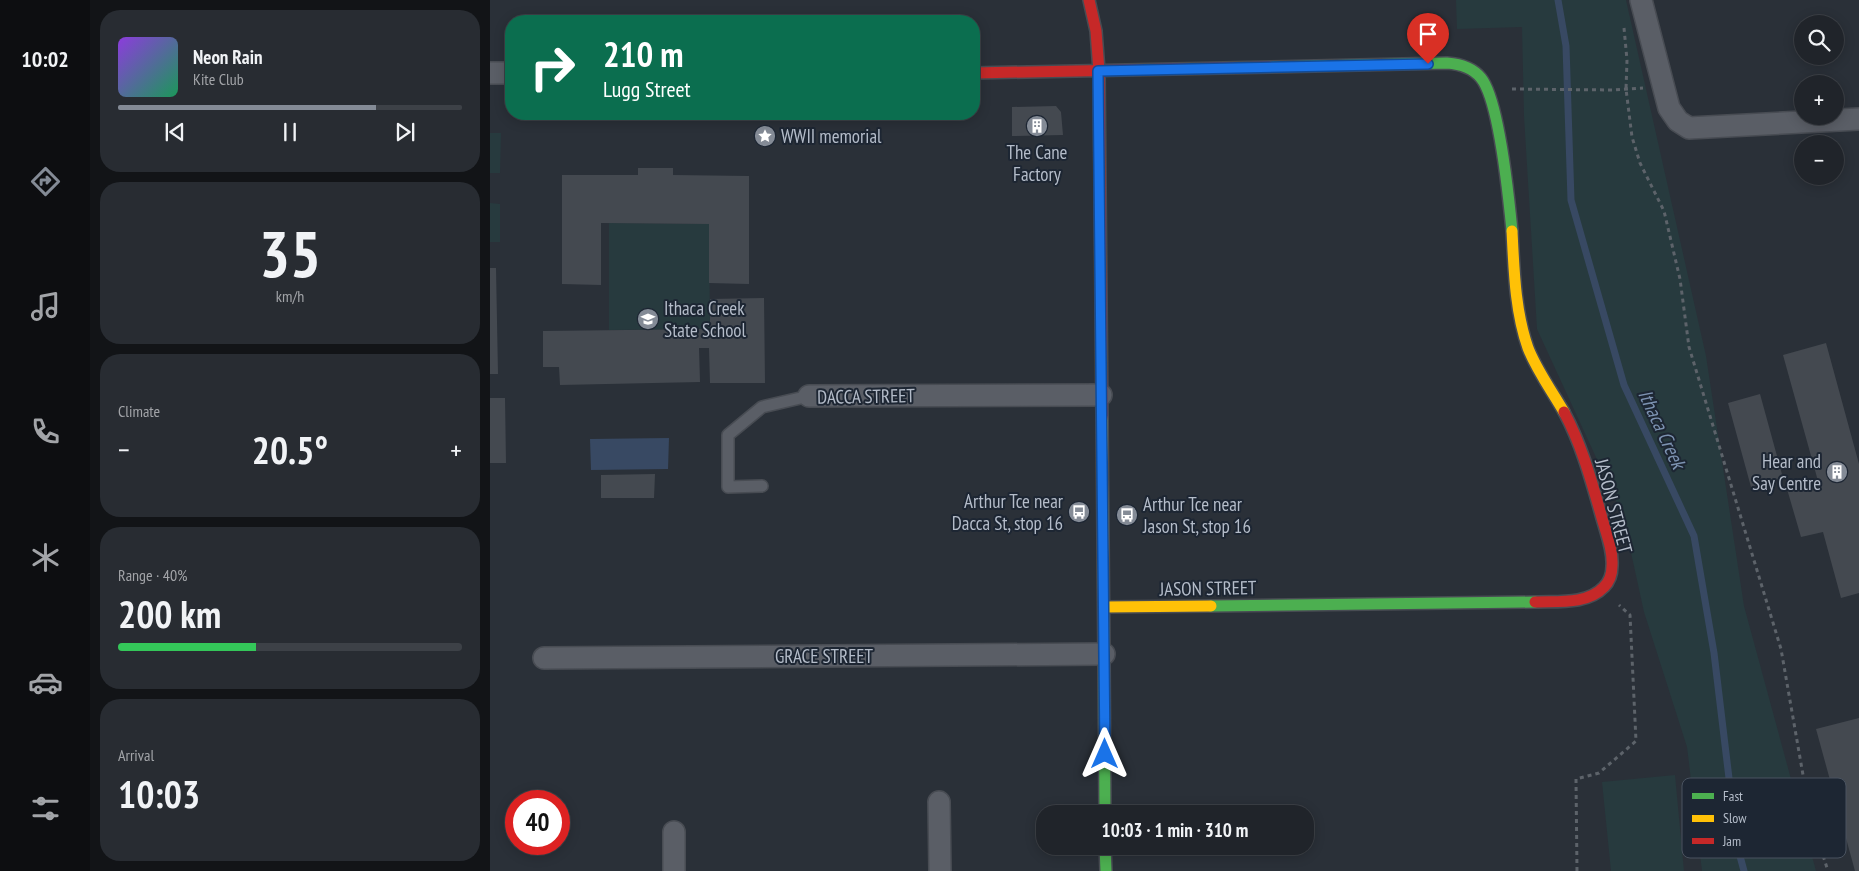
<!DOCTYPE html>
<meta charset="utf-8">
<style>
body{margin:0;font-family:"PT Sans Narrow",sans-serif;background:#282c32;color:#f1f3f6;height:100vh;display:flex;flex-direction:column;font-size:19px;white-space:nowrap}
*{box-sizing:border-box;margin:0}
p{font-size:16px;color:#a2a4a8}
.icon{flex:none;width:28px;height:28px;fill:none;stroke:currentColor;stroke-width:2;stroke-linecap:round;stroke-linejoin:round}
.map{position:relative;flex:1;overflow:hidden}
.side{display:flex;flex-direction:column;gap:10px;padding:10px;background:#121417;width:400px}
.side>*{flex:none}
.hud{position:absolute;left:15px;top:15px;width:475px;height:105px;border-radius:20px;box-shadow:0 2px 12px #0003,0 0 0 1px #3d4147;background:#0b6e4f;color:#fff;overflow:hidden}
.controls{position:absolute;left:1304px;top:15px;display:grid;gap:10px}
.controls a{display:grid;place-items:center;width:50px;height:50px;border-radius:50%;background:#20242a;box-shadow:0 2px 12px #0003,0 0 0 1px #3d4147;font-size:25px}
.speed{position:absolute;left:15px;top:790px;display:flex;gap:10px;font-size:25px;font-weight:700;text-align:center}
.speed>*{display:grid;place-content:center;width:65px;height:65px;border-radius:50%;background:#20242a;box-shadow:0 2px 12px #0003,0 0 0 1px #3d4147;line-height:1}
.speed .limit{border:8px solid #d22;background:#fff;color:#111}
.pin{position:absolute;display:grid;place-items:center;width:42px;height:42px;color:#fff;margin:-51px -21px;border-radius:50% 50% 50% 0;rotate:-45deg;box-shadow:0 0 5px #0007}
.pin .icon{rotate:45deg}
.me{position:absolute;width:55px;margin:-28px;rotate:0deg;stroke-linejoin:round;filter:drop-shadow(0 0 4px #0008)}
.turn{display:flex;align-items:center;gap:18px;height:105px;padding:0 15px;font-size:22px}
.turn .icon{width:65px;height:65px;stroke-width:2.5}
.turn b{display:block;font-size:35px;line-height:42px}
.big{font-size:38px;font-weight:600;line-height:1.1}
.side .widget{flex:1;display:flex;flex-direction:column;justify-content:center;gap:8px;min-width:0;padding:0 18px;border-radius:20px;background:#282c32}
.side .dial{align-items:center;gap:0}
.dial b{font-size:65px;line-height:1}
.song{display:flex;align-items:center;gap:15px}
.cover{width:60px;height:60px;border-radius:8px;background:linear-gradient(135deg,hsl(270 70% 55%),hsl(150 70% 35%))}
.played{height:5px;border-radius:2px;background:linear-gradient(90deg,#848b96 75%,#3d4147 75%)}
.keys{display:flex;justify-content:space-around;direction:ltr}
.heat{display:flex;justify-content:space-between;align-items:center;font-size:28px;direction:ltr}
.charge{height:8px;border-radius:4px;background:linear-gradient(90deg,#34c759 40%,#3d4147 0)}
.trip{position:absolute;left:546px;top:805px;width:278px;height:50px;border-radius:20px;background:#20242a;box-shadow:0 2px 12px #0003,0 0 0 1px #3d4147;font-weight:600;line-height:50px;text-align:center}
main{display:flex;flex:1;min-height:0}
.tab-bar{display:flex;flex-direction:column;width:90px;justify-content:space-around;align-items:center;background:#0d0e11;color:#a2a4a8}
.tab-bar .icon{width:35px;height:35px}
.tab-bar .current{color:#848b96}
.tab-bar b{font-size:22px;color:#f1f3f6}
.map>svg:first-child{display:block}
.green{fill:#273a3e}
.water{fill:#384963}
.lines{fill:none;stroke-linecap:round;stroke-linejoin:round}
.stream{stroke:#384963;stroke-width:7}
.building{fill:#444950}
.lane-casing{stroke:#484c53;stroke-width:14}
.street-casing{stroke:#484c53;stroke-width:24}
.fast-casing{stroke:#484c53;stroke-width:14}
.slow-casing{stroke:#484c53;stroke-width:14}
.jam-casing{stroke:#484c53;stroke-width:14}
.path{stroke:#5d636a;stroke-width:3;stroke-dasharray:4 4;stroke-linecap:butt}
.lane{stroke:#5a5e66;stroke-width:11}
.street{stroke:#5a5e66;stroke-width:21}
.fast{stroke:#4caf50;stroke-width:11}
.slow{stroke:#ffc107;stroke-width:11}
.jam{stroke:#c62828;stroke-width:11}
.route-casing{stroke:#114b97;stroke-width:12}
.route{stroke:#1a73e8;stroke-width:9}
.labels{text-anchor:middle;stroke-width:4;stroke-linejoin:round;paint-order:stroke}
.poi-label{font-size:19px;fill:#b4bcc9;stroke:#1d2633;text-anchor:start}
.street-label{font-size:19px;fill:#b4bcc9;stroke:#1d2633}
.water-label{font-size:20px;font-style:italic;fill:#7c92b1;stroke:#1d2633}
.key{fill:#1d2633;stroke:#4a5360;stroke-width:1}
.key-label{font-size:14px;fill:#b4bcc9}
</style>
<main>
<nav class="tab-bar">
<b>10:02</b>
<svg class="icon current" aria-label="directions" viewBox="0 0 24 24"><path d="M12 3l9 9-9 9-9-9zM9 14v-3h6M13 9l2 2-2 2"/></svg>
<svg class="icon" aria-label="music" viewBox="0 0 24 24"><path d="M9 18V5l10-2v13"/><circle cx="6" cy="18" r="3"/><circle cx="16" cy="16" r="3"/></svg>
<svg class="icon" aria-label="phone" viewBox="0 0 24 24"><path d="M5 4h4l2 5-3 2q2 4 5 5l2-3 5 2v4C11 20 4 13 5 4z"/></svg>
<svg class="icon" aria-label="climate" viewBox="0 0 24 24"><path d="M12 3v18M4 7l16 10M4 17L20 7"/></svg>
<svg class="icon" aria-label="car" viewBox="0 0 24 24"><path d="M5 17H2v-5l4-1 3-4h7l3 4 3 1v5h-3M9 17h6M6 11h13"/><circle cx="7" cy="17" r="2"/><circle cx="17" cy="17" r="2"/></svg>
<svg class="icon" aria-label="filters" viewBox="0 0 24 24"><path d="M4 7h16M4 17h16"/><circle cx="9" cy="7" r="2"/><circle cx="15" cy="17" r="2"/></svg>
</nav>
<section class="side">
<div class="widget">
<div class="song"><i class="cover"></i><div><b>Neon Rain</b><p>Kite Club</p></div></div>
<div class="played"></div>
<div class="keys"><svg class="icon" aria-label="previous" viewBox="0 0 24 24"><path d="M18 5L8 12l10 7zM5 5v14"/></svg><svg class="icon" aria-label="pause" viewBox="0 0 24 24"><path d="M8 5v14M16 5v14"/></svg><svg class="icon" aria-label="next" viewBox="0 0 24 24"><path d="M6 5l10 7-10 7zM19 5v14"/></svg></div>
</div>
<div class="widget dial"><b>35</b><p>km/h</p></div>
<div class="widget"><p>Climate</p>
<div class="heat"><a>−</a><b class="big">20.5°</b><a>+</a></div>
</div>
<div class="widget"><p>Range · 40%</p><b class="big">200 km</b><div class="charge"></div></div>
<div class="widget"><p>Arrival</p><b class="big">10:03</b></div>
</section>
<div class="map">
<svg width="1369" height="871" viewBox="0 0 1369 871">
<rect width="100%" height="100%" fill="#2a3038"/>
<path class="green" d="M966 0H1136L1216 356 1254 606 1326 871H1212L1197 747 1154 612 1133 516 1047 329 1034 116 1032 27 967 29Z
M0 133H11L10 173H0Z
M0 203 10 204V242H0Z
M119 223 219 224 220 329 119 330Z
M1185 775 1194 871H1121L1112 782Z"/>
<path class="water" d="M179 438 178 469 101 470 100 439Z"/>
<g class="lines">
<path class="stream" d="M1068 0 1076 46 1081 200 1134 385 1204 536 1224 653 1247 845 1254 871"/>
</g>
<path class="building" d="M566 106 571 112 573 135 522 136V107Z
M148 168H183V175L259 176V284L219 283V224L111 223V285L72 284V175H148Z
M0 268H6L8 374H0Z
M274 298 275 383H220L219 348H209L210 382 70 385 69 367H53V331L220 329V299Z
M1336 343 1369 464V593L1351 598 1333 532 1311 537 1297 489 1328 481 1293 355Z
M1270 394 1293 478 1261 487 1238 403Z
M0 398H15L16 463H0Z
M165 474 164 498H111V475Z
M1369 718V871H1365L1326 729Z"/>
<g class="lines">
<g class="lane-casing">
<path id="lane" d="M272 486 238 487V435L272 407 319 396"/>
</g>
<g class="street-casing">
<path id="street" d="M1151 0 1179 108 1188 121 1199 128 1369 119
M0 73H21
M319 396 611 395
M54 658 614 654
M449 802 450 871
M184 832V871"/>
</g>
<g class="fast-casing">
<path id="fast" d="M781 67 957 63C970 64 983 68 991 78 1009 100 1019 200 1022 231
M721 606 1045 602
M614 660 615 814
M615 846 616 871"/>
</g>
<g class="slow-casing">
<path id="slow" d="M1022 231C1024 270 1025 311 1038 348 1047 371 1062 391 1074 412
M612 418 614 660
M614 607 721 606"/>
</g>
<g class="jam-casing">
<path id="jam" d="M599 0 606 31 609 71 612 418
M484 73 781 67
M1045 602C1067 601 1097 605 1114 587 1120 581 1122 574 1122 566 1123 552 1118 538 1114 525 1103 487 1093 447 1074 412"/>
</g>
<path class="path" d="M1134 28 1137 60 1136 89 1142 137 1150 163 1174 211 1190 279 1199 347 1291 649 1320 815 1338 871
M1022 89 1124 90 1153 88
M1087 871 1086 779 1109 773 1146 741 1140 615 1129 605"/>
<use href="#lane" class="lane"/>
<use href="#street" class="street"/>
<use href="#fast" class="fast"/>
<use href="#slow" class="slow"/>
<use href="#jam" class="jam"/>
</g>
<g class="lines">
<g class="route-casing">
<path id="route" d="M615 754 608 71 938 64"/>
</g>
<use href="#route" class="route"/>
</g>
<defs>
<g id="building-disc" transform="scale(1.125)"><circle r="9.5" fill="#848b96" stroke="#1d2633"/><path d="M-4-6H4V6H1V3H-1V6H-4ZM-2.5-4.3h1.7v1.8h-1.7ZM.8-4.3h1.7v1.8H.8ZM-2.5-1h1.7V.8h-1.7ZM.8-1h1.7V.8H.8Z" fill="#fff"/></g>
<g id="sight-disc" transform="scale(1.125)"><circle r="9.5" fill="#848b96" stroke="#1d2633"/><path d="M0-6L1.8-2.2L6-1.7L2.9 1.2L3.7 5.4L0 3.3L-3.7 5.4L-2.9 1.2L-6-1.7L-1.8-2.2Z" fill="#fff"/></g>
<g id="school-disc" transform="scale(1.125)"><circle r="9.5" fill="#848b96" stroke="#1d2633"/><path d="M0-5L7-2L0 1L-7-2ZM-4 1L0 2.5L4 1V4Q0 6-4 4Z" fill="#fff"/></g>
<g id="bus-disc" transform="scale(1.125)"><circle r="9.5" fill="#848b96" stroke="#1d2633"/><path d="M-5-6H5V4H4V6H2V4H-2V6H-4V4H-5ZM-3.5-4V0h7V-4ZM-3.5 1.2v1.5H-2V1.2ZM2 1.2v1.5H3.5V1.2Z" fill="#fff"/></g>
</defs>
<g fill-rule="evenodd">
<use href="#building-disc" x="547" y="126"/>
<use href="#sight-disc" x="275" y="136"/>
<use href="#school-disc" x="158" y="319"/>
<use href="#building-disc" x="1347" y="472"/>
<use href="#bus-disc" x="589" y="512"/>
<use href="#bus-disc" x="637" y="515"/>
</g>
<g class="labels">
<g class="poi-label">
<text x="291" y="143">WWII memorial</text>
<text x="547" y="159" text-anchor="middle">The Cane<tspan x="547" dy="22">Factory</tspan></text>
<text x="174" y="315">Ithaca Creek<tspan x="174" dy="22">State School</tspan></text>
<text x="1331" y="468" text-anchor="end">Hear and<tspan x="1331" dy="22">Say Centre</tspan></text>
<text x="573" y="508" text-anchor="end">Arthur Tce near<tspan x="573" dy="22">Dacca St, stop 16</tspan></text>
<text x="653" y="511">Arthur Tce near<tspan x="653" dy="22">Jason St, stop 16</tspan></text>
</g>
<g class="street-label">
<text transform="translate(376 396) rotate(-1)" y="7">DACCA STREET</text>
<text transform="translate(1124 506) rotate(75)" y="7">JASON STREET</text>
<text transform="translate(718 588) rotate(-1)" y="7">JASON STREET</text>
<text x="334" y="663">GRACE STREET</text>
</g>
<g class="water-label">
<text transform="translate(1172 429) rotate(65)" y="7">Ithaca Creek</text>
</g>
</g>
<rect x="1192" y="778" width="164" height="80" rx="8" class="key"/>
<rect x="1202" y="793" width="22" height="6" fill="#4caf50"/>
<rect x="1202" y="815" width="22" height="7" fill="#ffc107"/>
<rect x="1202" y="838" width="22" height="6" fill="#c62828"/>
<g class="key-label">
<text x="1233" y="801">Fast</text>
<text x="1233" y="823">Slow</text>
<text x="1233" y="846">Jam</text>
</g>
</svg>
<div class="controls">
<a><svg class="icon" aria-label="search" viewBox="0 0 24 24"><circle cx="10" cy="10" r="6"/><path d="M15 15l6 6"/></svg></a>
<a>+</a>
<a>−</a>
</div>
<div class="speed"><div class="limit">40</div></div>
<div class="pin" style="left:938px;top:64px;background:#d93025"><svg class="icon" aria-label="arrive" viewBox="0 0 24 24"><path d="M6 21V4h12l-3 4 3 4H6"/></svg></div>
<svg class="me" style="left:615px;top:754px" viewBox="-20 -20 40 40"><path d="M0-17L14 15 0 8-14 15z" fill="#1a73e8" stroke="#fff" stroke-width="4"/></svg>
<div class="trip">10:03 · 1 min · 310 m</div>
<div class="hud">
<div class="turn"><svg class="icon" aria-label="right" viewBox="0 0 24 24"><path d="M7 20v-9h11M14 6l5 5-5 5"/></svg><div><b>210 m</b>Lugg Street</div></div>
</div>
</div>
</main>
